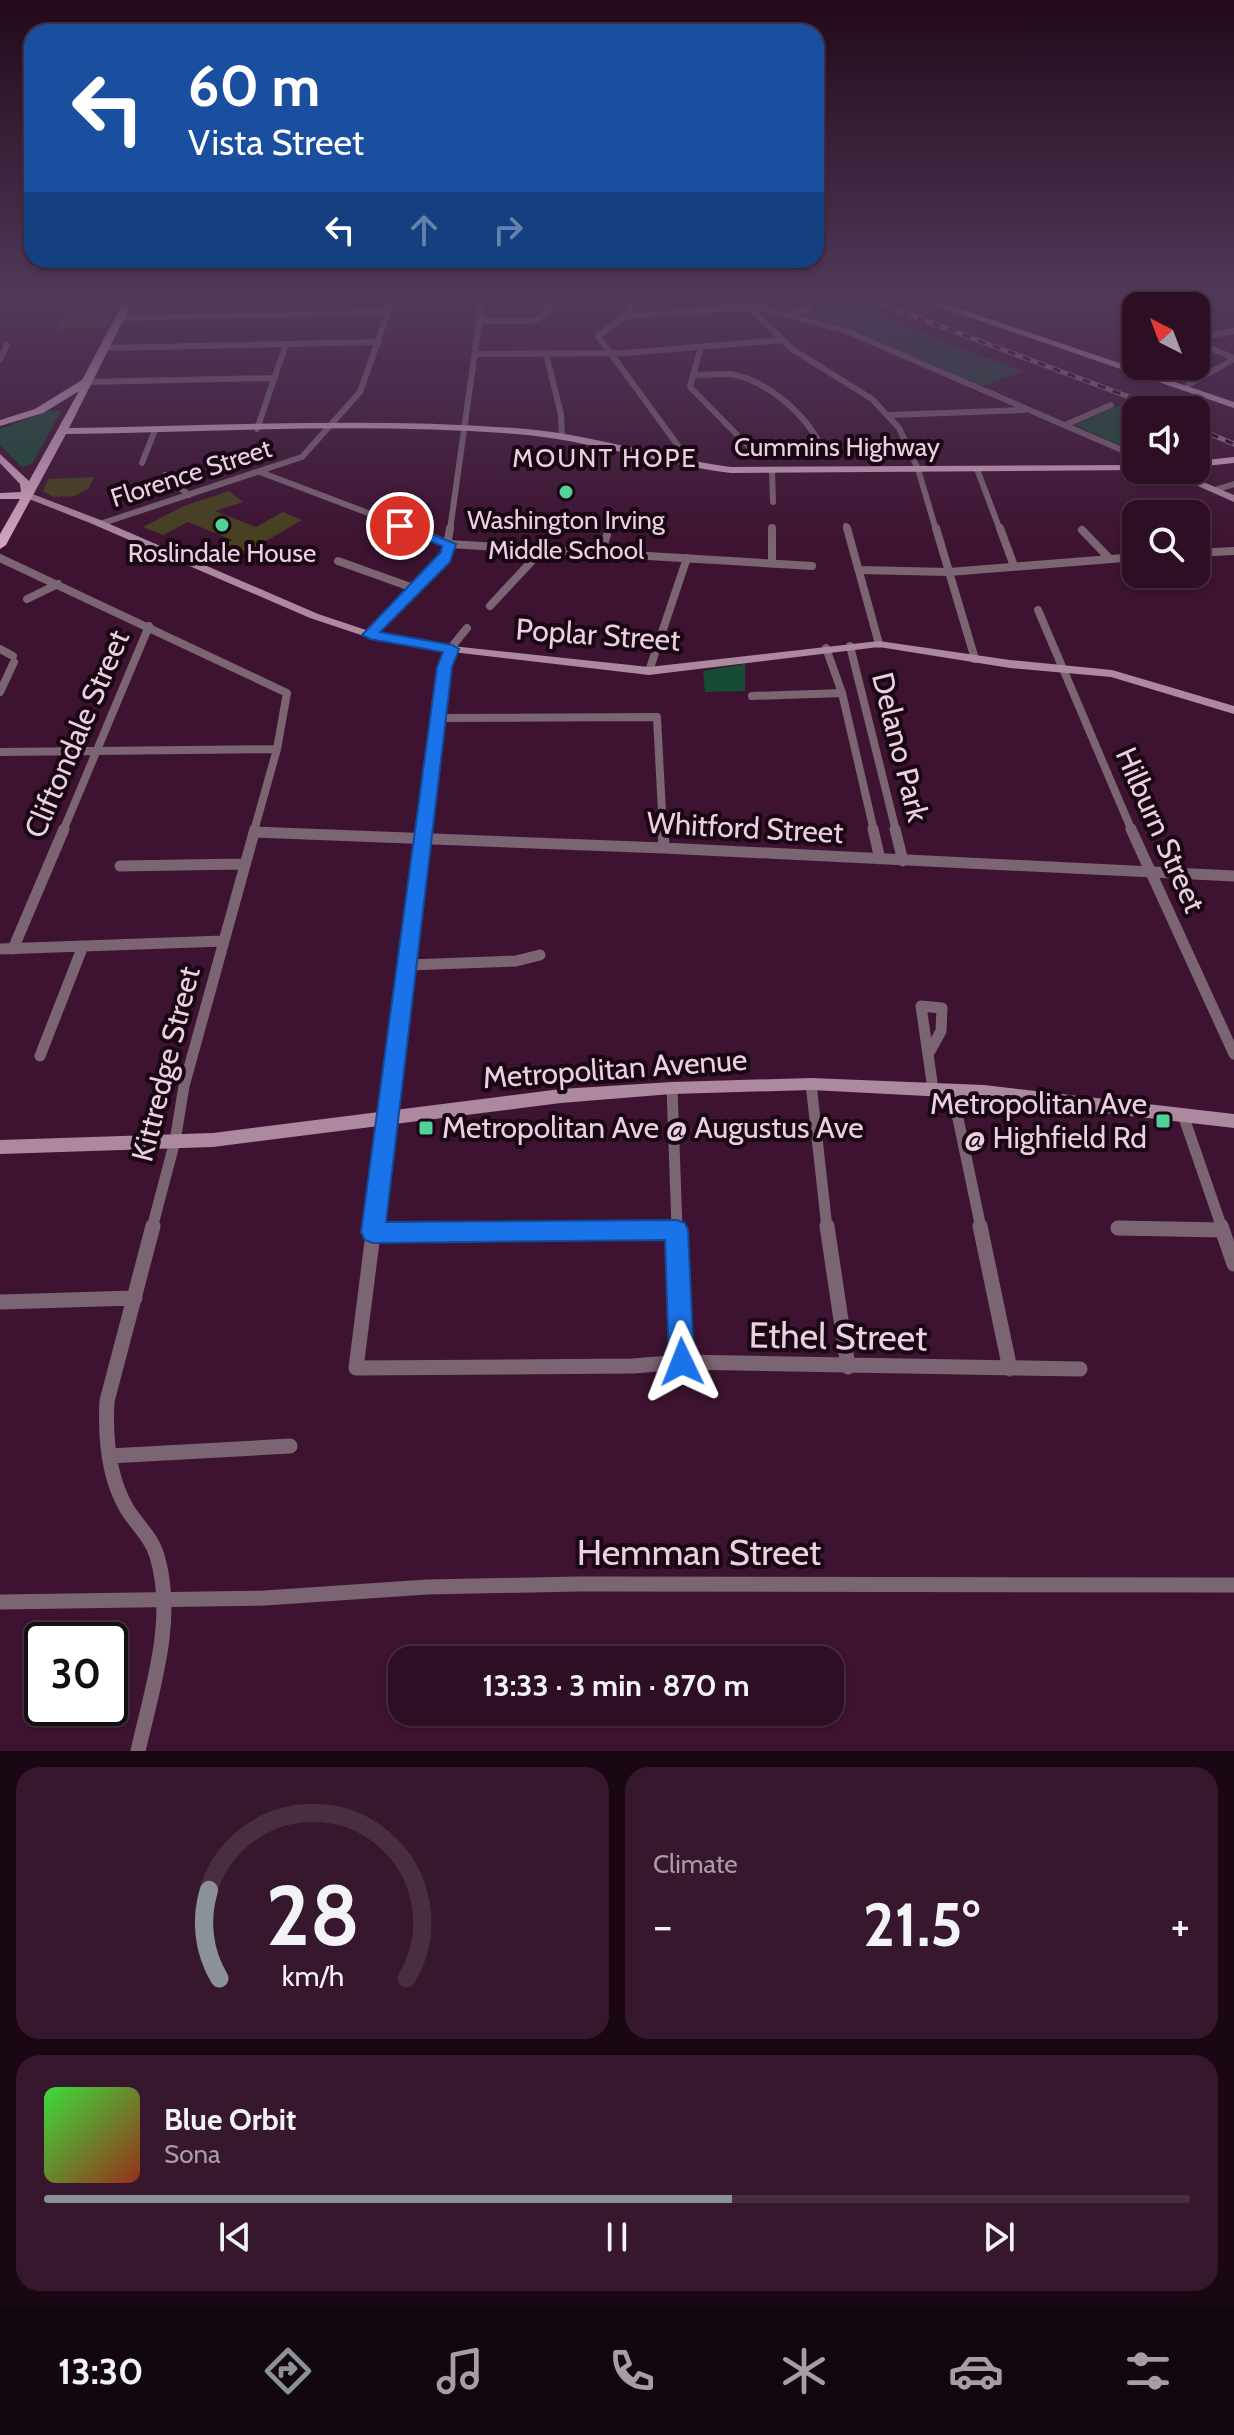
<!DOCTYPE html>
<meta charset="utf-8">
<style>
body{margin:0;font-family:Cabin,sans-serif;background:#36172d;color:#f1f3f6;height:100vh;display:flex;flex-direction:column;font-size:30px;white-space:nowrap}
*{box-sizing:border-box;margin:0}
p{font-size:26px;color:#a79ca7}
.icon{flex:none;width:44px;height:44px;fill:none;stroke:currentColor;stroke-width:2;stroke-linecap:round;stroke-linejoin:round}
.map{position:relative;height:1751px;overflow:hidden}
.details{display:flex;flex-direction:column;gap:16px;padding:16px;background:#190814;flex:1}
.details>*{flex:none}
.hud{position:absolute;left:24px;top:24px;width:800px;height:244px;border-radius:24px;box-shadow:0 2px 6px #0004,0 0 0 2px #492e42;background:#1a4fa0;color:#fff;overflow:hidden}
.needle{width:52px;rotate:318deg}
.buttons{position:absolute;left:1122px;top:292px;display:grid;gap:16px}
.buttons a{display:grid;place-items:center;width:88px;height:88px;border-radius:16px;background:#2e0e25;box-shadow:0 2px 6px #0004,0 0 0 2px #492e42;font-size:40px}
.speed{position:absolute;left:24px;top:1622px;display:flex;gap:16px;font-size:40px;font-weight:700;text-align:center}
.speed>*{display:grid;place-content:center;width:104px;height:104px;border-radius:50%;background:#2e0e25;box-shadow:0 2px 6px #0004,0 0 0 2px #492e42;line-height:1}
.speed .limit{border:4px solid #111;border-radius:12px;background:#fff;color:#111}
.pin{position:absolute;display:grid;place-items:center;width:68px;height:68px;color:#fff;margin:-34px;border:4px solid #fff;border-radius:50%;box-shadow:0 2px 8px #0007}
.me{position:absolute;width:88px;margin:-44px;rotate:358deg;stroke-linejoin:round;filter:drop-shadow(0 0 6px #0008)}
.turn{display:flex;align-items:center;gap:28px;height:168px;padding:0 32px;font-size:36px}
.turn .icon{width:104px;height:104px;stroke-width:2.5}
.turn b{display:block;font-size:56px;line-height:68px}
.lanes{display:flex;align-items:center;height:76px;padding:0 32px;background:#0003;justify-content:center;gap:40px;direction:ltr}
.lanes .off{opacity:.35}
.big{font-size:60px;font-weight:800;line-height:1.1}
.details .widget{flex:1;display:flex;flex-direction:column;justify-content:center;gap:12px;min-width:0;padding:0 28px;border-radius:24px;background:#36172d}
.details .dial{align-items:center;gap:0}
.dial svg{height:208px;overflow:visible;fill:none;stroke:#492e42;stroke-width:7;stroke-linecap:round;text-anchor:middle}
.dial text{fill:#f1f3f6;stroke:none}
.song{display:flex;align-items:center;gap:24px}
.cover{width:96px;height:96px;border-radius:12px;background:linear-gradient(135deg,hsl(120 70% 55%),hsl(10 70% 35%))}
.played{height:8px;border-radius:4px;background:linear-gradient(90deg,#8c9099 60%,#492e42 60%)}
.keys{display:flex;justify-content:space-around;direction:ltr}
.heat{display:flex;justify-content:space-between;align-items:center;font-size:44px;direction:ltr}
.details .tiles{flex:1;display:grid;gap:16px;grid-template-columns:1fr 1fr}
.widget:last-child{grid-column:span 2}
.trip{position:absolute;left:388px;top:1646px;width:456px;height:80px;border-radius:24px;background:#2e0e25;box-shadow:0 2px 6px #0004,0 0 0 2px #492e42;font-weight:800;line-height:80px;text-align:center}
.dock{display:flex;height:128px;justify-content:space-around;align-items:center;background:#12060f;color:#a79ca7}
.dock .icon{width:56px;height:56px}
.dock .current{color:#8c9099}
.dock b{font-size:36px;color:#f1f3f6}
.map>svg:first-child{display:block}
.green{fill:#164c34}
.building{fill:#46411e}
.lines{fill:none;stroke-linecap:round;stroke-linejoin:round}
.street-far3{stroke:#7b6573;stroke-width:6}
.street-far2{stroke:#7b6573;stroke-width:8}
.street-far1{stroke:#7b6573;stroke-width:11}
.street{stroke:#7b6573;stroke-width:15}
.secondary{fill:#ac899f;fill-rule:evenodd}
.primary{fill:#d2a5c1;fill-rule:evenodd}
.rail-casing{stroke:#98768d;stroke-width:5}
.rail{stroke:#190714;stroke-width:3;stroke-dasharray:8;stroke-linecap:butt}
.route{fill:#1a73e8;stroke:#114b97;stroke-width:2}
.poi-dot{fill:#51d398;stroke:#190714;stroke-width:3}
.labels{text-anchor:middle;stroke-width:8;stroke-linejoin:round;paint-order:stroke}
.far-street-label{font-size:26px;fill:#ebd0e1;stroke:#190714}
.far-neighbourhood-label{font-size:26px;letter-spacing:2px;fill:#ebd0e1;stroke:#190714}
.far-poi-label{font-size:26px;fill:#ebd0e1;stroke:#190714}
.street-label{font-size:30px;fill:#ebd0e1;stroke:#190714}
.poi-label{font-size:30px;fill:#ebd0e1;stroke:#190714;text-anchor:end}
.near-street-label{font-size:36px;fill:#ebd0e1;stroke:#190714}
</style>
<div class="map">
<svg width="1234" height="1751" viewBox="0 0 1234 1751">
<rect width="100%" height="100%" fill="#3d1331"/>
<path class="green" d="M842 301 860 305 944 342 1023 371 983 386 841 325 799 314Z
M1120 405 1136 412V452L1075 425Z
M50 410 61 411 32 464 22 467 0 445V429Z
M745 664V691L705 692 703 671Z"/>
<path class="building" d="M113 312 105 328 56 329 66 313Z
M94 477 88 489 75 496 54 497 43 491 48 479Z
M229 491 243 502 215 511 256 527 283 512 302 520 235 559 215 550 232 540 188 522 163 535 143 527 184 506Z"/>
<g class="lines">
<path class="street-far3" d="M628 301 630 312 598 336 693 466
M743 301 792 349 872 399 899 428 918 469 936 530
M1131 301 1136 306
M746 304 844 330 1136 456
M789 313 810 309
M626 316 749 307
M120 318 388 312
M478 321H533L548 313 551 301
M1196 338 1234 331
M1196 342 1234 358
M105 348 379 342
M475 354 625 353 782 340
M546 354 561 414 562 436
M0 359 7 345
M731 374C768 381 806 414 822 448L751 449 690 387 693 375Z
M693 375 701 347
M86 382 273 378
M1188 385 1234 359
M890 415 1024 410
M1065 425 1111 405
M257 429 286 344
M142 463 155 430
M977 469 1000 530
M772 471 773 502
M260 472 413 530
M165 475 189 495
M1215 490 1234 484
M100 524 302 457 360 392 392 301
M846 526 847 530
M450 530 482 301"/>
<path class="street-far2" d="M407 528 449 544 812 566
M772 528V563
M847 528 879 644
M936 528 975 659
M1000 528 1014 566
M1082 530 1110 559
M601 553 607 535
M1196 553 1234 551
M0 558 287 693 277 749 254 831
M338 561 416 589
M859 570 949 572 1136 557
M27 599 58 584
M490 606 543 549
M1038 610 1132 831
M370 635 445 559 450 528
M850 646 896 831
M826 648 842 693 874 831
M0 649 13 656
M649 671 687 558
M0 692 14 662
M752 696 842 693
M439 718 657 717 663 831
M0 752 277 749
M63 831 149 626
M424 831 445 667 454 644 467 628"/>
<path class="street-far1" d="M663 829 664 848
M873 829 880 859
M895 829 903 861
M1131 829 1234 1054
M254 832 664 848 1234 876
M120 866 243 864
M0 949 223 941
M13 949 64 829
M408 965 516 961 540 955
M930 1051 941 1031 942 1008 921 1006 933 1089
M40 1056 83 946
M811 1084 827 1228
M672 1088 677 1228
M952 1090 981 1228
M1183 1115 1222 1228
M152 1228 175 1141 184 1086 255 829
M374 1228 424 829"/>
<path class="street" d="M374 1226 356 1368 633 1366 682 1362 1080 1369
M677 1226 682 1362
M827 1226 848 1367
M980 1226 1010 1369
M1221 1226 1234 1264
M1118 1228 1222 1230
M373 1232 677 1230
M0 1302 135 1298
M110 1456 290 1446
M0 1602 265 1598 427 1587 578 1584 1234 1585
M138 1751C152 1689 176 1619 157 1556 152 1538 137 1525 127 1509 108 1477 105 1438 107 1401L153 1226"/>
<path class="secondary" d="M1162 470H1175L1234 495V502Z
M27 492 98 519 318 614 372 632 452 646 649 667 879 641 1010 660 1112 670 1234 706V714L1111 677 1010 668 879 647 649 675 452 652 370 638 310 618 90 523 24 497 22 495Z
M811 1078 984 1085 1234 1114V1128L984 1099 811 1090 672 1094 561 1103 213 1147 0 1154V1140L213 1133 561 1089 672 1082Z"/>
<path class="primary" d="M124 301H133L69 428C218 426 367 417 515 428 588 433 658 457 731 467L1136 465V470H1140L731 473C659 464 589 440 516 434 366 422 215 432 66 434L6 545 0 549V534L20 499H0V493L21 492 20 484 0 463V454L29 481 79 391 43 413 0 426V420L35 409 82 380Z
M923 301H936L1234 402V408Z
M1234 457V463L1196 467V461Z"/>
<g class="rail-casing">
<path id="rail" d="M873 301 1164 410
M1196 428 1234 444"/>
</g>
<use href="#rail" class="rail"/>
</g>
<linearGradient id="sky" x2="0" y2="1"><stop stop-color="#220a1b"/><stop offset="0.55" stop-color="#51395a"/><stop offset="1" stop-color="#51395a" stop-opacity="0"/></linearGradient>
<rect width="1234" height="546" fill="url(#sky)"/>
<path class="route" d="M395 523H404L456 544 450 562 380 632 452 645 459 649 452 667 386 1222 677 1220 685 1223 688 1230 694 1362 691 1370 682 1374 673 1370 669 1362 665 1240 373 1243 365 1240 361 1232 437 667 443 652 370 639 362 635 441 552 442 546 395 528Z"/>
<g class="poi-dot">
<circle cx="566" cy="492" r="8"/>
<circle cx="222" cy="525" r="8"/>
<rect x="1155" y="1113" width="16" height="16" rx="4"/>
<rect x="418" y="1120" width="16" height="16" rx="4"/>
</g>
<g class="labels">
<g class="far-street-label">
<text x="837" y="456">Cummins Highway</text>
<text transform="translate(191 473) rotate(-18)" y="9">Florence Street</text>
</g>
<g class="far-neighbourhood-label">
<text x="605" y="467">MOUNT HOPE</text>
</g>
<g class="far-poi-label">
<text x="566" y="529">Washington Irving<tspan x="566" dy="30">Middle School</tspan></text>
<text x="222" y="562">Roslindale House</text>
</g>
<g class="street-label">
<text transform="translate(598 635) rotate(4)" y="10">Poplar Street</text>
<text transform="translate(77 734) rotate(-67)" y="10">Cliftondale Street</text>
<text transform="translate(900 747) rotate(76)" y="10">Delano Park</text>
<text transform="translate(745 828) rotate(3)" y="10">Whitford Street</text>
<text transform="translate(1160 830) rotate(66)" y="10">Hilburn Street</text>
<text transform="translate(166 1064) rotate(-76)" y="10">Kittredge Street</text>
<text transform="translate(615 1069) rotate(-4)" y="10">Metropolitan Avenue</text>
</g>
<g class="poi-label">
<text x="1147" y="1114">Metropolitan Ave<tspan x="1147" dy="34">@ Highfield Rd</tspan></text>
<text x="442" y="1138" text-anchor="start">Metropolitan Ave @ Augustus Ave</text>
</g>
<g class="near-street-label">
<text transform="translate(838 1336) rotate(1)" y="13">Ethel Street</text>
<text x="699" y="1565">Hemman Street</text>
</g>
</g>
</svg>
<div class="buttons">
<a><svg class="needle" viewBox="-14 -14 28 28"><path d="M0-13l5 13h-10z" fill="#e53935"/><path d="M0 13l5-13h-10z" fill="#a79ca7"/></svg></a>
<a><svg class="icon" aria-label="sound" viewBox="0 0 24 24"><path d="M4 9h4l5-4v14l-5-4H4zM17 9q2 3 0 6"/></svg></a>
<a><svg class="icon" aria-label="search" viewBox="0 0 24 24"><circle cx="10" cy="10" r="6"/><path d="M15 15l6 6"/></svg></a>
</div>
<div class="speed"><div class="limit">30</div></div>
<div class="pin" style="left:400px;top:526px;background:#d93025"><svg class="icon" aria-label="arrive" viewBox="0 0 24 24"><path d="M6 21V4h12l-3 4 3 4H6"/></svg></div>
<svg class="me" style="left:682px;top:1362px" viewBox="-20 -20 40 40"><path d="M0-17L14 15 0 8-14 15z" fill="#1a73e8" stroke="#fff" stroke-width="4"/></svg>
<div class="trip">13:33 · 3 min · 870 m</div>
<div class="hud">
<div class="turn"><svg class="icon" aria-label="left" viewBox="0 0 24 24"><path d="M17 20v-9H6M10 6l-5 5 5 5"/></svg><div><b>60 m</b>Vista Street</div></div>
<div class="lanes"><svg class="icon" aria-label="left" viewBox="0 0 24 24"><path d="M17 20v-9H6M10 6l-5 5 5 5"/></svg><svg class="icon off" aria-label="ahead" viewBox="0 0 24 24"><path d="M12 20V5M6 11l6-6 6 6"/></svg><svg class="icon off" aria-label="right" viewBox="0 0 24 24"><path d="M7 20v-9h11M14 6l5 5-5 5"/></svg></div>
</div>
</div>
<section class="details">
<div class="tiles">
<div class="widget dial"><svg viewBox="0 0 100 80">
<path d="M14 69A42 42 0 1 1 86 69"/>
<path d="M14 69A42 42 0 0 1 10 35" stroke="#8c9099"/>
<text x="50" y="56" font-size="32" font-weight="700">28</text>
<text x="50" y="72" font-size="11">km/h</text>
</svg></div>
<div class="widget"><p>Climate</p>
<div class="heat"><a>−</a><b class="big">21.5°</b><a>+</a></div>
</div>
<div class="widget">
<div class="song"><i class="cover"></i><div><b>Blue Orbit</b><p>Sona</p></div></div>
<div class="played"></div>
<div class="keys"><svg class="icon" aria-label="previous" viewBox="0 0 24 24"><path d="M18 5L8 12l10 7zM5 5v14"/></svg><svg class="icon" aria-label="pause" viewBox="0 0 24 24"><path d="M8 5v14M16 5v14"/></svg><svg class="icon" aria-label="next" viewBox="0 0 24 24"><path d="M6 5l10 7-10 7zM19 5v14"/></svg></div>
</div>
</div>
</section>
<nav class="dock">
<b>13:30</b>
<svg class="icon current" aria-label="directions" viewBox="0 0 24 24"><path d="M12 3l9 9-9 9-9-9zM9 14v-3h6M13 9l2 2-2 2"/></svg>
<svg class="icon" aria-label="music" viewBox="0 0 24 24"><path d="M9 18V5l10-2v13"/><circle cx="6" cy="18" r="3"/><circle cx="16" cy="16" r="3"/></svg>
<svg class="icon" aria-label="phone" viewBox="0 0 24 24"><path d="M5 4h4l2 5-3 2q2 4 5 5l2-3 5 2v4C11 20 4 13 5 4z"/></svg>
<svg class="icon" aria-label="climate" viewBox="0 0 24 24"><path d="M12 3v18M4 7l16 10M4 17L20 7"/></svg>
<svg class="icon" aria-label="car" viewBox="0 0 24 24"><path d="M5 17H2v-5l4-1 3-4h7l3 4 3 1v5h-3M9 17h6M6 11h13"/><circle cx="7" cy="17" r="2"/><circle cx="17" cy="17" r="2"/></svg>
<svg class="icon" aria-label="filters" viewBox="0 0 24 24"><path d="M4 7h16M4 17h16"/><circle cx="9" cy="7" r="2"/><circle cx="15" cy="17" r="2"/></svg>
</nav>
